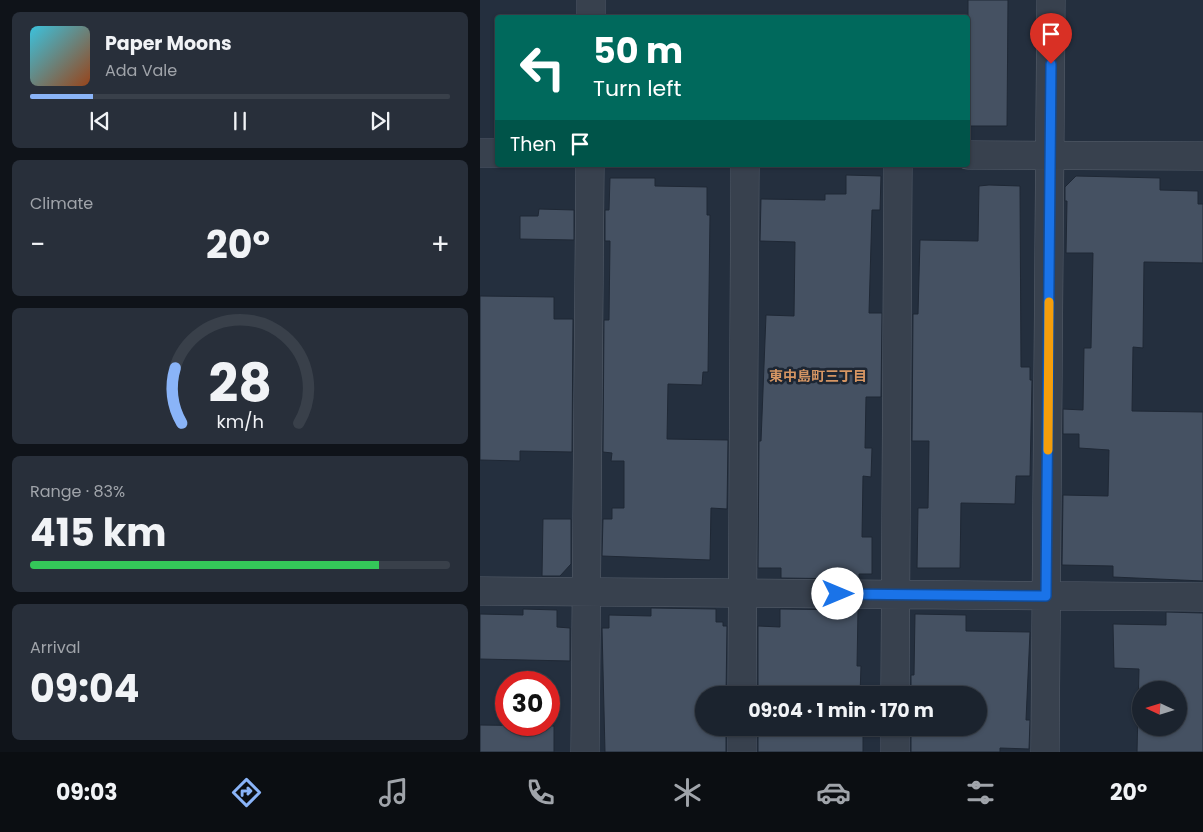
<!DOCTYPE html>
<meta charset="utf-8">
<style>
body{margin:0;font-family:Poppins,"Noto Sans JP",sans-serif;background:#282f3a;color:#f1f3f6;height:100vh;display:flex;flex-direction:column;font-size:19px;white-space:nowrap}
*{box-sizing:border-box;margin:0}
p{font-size:16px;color:#a0a4aa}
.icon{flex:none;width:28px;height:28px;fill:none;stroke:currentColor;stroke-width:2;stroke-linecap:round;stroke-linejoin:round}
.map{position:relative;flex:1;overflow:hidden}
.side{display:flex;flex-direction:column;gap:12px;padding:12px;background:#0f1319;width:480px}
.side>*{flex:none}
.banner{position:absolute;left:15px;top:15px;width:475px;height:152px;border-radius:5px;box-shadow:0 1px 4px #0004,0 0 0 1px #39404a;background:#00695c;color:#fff;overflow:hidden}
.needle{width:32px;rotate:274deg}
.buttons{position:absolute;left:652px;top:681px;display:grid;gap:10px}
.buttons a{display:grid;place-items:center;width:55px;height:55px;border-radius:50%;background:#1b232e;box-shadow:0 1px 4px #0004,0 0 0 1px #39404a;font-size:25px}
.speed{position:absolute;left:15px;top:671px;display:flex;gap:10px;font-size:25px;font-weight:700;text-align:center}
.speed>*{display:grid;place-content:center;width:65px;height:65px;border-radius:50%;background:#1b232e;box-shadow:0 1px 4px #0004,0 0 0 1px #39404a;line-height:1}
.speed .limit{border:8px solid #d22;background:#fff;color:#111}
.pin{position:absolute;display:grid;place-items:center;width:42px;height:42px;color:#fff;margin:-51px -21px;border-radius:50% 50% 50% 0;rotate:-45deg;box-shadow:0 0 5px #0007}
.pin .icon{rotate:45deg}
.me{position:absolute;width:55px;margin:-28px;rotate:90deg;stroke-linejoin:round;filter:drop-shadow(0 0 4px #0008)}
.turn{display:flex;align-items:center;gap:18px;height:105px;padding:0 15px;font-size:22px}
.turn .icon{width:65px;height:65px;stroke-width:2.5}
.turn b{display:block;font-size:35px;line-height:42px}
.then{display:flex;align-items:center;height:48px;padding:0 15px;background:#0003;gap:10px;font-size:19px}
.big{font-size:38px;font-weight:700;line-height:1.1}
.side .card{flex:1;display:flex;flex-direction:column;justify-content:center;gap:8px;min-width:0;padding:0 18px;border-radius:8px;background:#282f3a}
.side .dial{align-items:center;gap:0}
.dial svg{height:130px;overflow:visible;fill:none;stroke:#39404a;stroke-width:7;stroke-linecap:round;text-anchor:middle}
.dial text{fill:#f1f3f6;stroke:none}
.song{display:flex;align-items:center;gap:15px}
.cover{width:60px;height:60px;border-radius:8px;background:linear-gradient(135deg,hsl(190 70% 55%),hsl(20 70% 35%))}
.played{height:5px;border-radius:2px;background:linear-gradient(90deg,#8ab4f8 15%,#39404a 15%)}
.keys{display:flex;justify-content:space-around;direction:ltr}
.heat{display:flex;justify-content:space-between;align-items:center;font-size:28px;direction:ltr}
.charge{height:8px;border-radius:4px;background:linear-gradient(90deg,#34c759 83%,#39404a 0)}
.trip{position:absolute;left:215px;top:686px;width:292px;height:50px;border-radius:25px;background:#1b232e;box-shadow:0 1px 4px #0004,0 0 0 1px #39404a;font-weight:700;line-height:50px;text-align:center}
.tabs{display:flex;height:80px;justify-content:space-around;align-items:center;background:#0b0e12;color:#a0a4aa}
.tabs .icon{width:35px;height:35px}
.tabs .selected{color:#8ab4f8}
.tabs b{font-size:22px;color:#f1f3f6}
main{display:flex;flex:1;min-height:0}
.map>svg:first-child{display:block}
.building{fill:#455162;stroke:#1f2835;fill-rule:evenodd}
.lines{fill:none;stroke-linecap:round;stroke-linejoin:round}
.minor-casing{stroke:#565f6c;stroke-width:29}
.minor{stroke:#38414e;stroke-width:28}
.route-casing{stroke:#114b97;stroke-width:12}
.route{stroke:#1a73e8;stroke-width:9}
.slow{stroke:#f59e0b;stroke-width:9}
.labels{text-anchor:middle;stroke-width:5;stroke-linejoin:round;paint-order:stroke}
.neighbourhood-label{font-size:14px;font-weight:bold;fill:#d59563;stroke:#1d2633}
</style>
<main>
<section class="side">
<div class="card">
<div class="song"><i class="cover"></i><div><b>Paper Moons</b><p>Ada Vale</p></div></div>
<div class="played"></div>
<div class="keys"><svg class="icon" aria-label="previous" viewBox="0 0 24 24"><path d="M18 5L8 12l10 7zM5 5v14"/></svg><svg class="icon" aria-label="pause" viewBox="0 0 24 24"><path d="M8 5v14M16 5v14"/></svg><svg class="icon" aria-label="next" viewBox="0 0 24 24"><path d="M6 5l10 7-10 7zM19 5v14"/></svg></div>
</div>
<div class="card"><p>Climate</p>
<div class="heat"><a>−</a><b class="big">20°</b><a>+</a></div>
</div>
<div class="card dial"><svg viewBox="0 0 100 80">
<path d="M14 69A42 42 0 1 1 86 69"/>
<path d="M14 69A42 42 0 0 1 10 35" stroke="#8ab4f8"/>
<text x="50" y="56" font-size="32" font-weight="700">28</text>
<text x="50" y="72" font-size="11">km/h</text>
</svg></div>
<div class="card"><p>Range · 83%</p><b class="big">415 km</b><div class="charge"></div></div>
<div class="card"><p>Arrival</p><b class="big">09:04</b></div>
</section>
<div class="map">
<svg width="723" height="752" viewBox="0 0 723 752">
<rect width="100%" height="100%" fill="#242f3e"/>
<path class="building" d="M488 0H528L527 126H488Z
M366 175 401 176 400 210H392L389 313H402L401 397H386L385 448H392L391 477 383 476 382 537H392V574H379V579L301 578V568H278L279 441H281L286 315 314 316 315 242 280 241 281 199 345 200V194H366Z
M596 176 680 178V190L718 191V204H723V263L664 262 663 348 653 347 652 411 723 412V581L633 577V566L582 565 583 495 628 496 629 450 599 448V434H583V409L603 410 604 348H611L613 253H586L587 201H585V187Z
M130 178H175V186L227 187V215H230L228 372H223L222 385 188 384 187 439 248 440 247 509 231 508 230 560 122 556 123 519H132V508H144V461H131L132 453 123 452 124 320H129L130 241H125V210H129Z
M509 185 540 186 541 367H550V380H552L550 476H536L535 504 481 503 480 568H437L438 508H448L449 441H432L433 314H438L440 240 498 241 499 186Z
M59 209 94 210V240L40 239V216H58Z
M0 296 74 297V319H93L92 452 40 451V461L0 460Z
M63 519H91V564L80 576H62Z
M171 608 236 609V622H243V626H247L246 695H224V728H246V752H125L122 628H129V615L171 616Z
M43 609 77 610V627L90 628V661L0 659V614L43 615Z
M300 609 378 610 377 666H381L380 695H278V626L300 627Z
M686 612 723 613V752H657L659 669 634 668 633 624 686 625ZM661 690H699V728H661Z
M435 614 486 615V631L550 632 546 720H550L549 749 520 748V752H431V728H499V695H431V675H434Z
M0 725 74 726V752H0Z
M278 728H383V752H278Z"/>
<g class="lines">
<g class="minor-casing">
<path id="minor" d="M111 18V0
M0 153H18
M488 155 723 156
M0 591 723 597
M262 695 265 165
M415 695 418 165
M105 752 110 165
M262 752V728
M415 752V728
M565 752 571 0"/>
</g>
<use href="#minor" class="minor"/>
</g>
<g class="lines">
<g class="route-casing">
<path id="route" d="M358 594 566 596 571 64"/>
</g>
<use href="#route" class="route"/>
<path class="slow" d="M568 450 569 302"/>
</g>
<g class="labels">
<g class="neighbourhood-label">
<text x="338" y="381">東中島町三丁目</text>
</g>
</g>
</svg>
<div class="buttons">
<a><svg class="needle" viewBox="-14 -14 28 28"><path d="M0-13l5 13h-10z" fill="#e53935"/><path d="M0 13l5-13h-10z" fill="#a0a4aa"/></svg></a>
</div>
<div class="speed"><div class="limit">30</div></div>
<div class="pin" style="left:571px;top:64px;background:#d93025"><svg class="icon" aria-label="arrive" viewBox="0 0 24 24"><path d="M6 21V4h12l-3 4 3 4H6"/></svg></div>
<svg class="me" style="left:358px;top:594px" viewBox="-20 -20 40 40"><circle r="19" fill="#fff"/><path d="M0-13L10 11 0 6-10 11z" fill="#1a73e8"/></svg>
<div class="trip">09:04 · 1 min · 170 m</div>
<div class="banner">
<div class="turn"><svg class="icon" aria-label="left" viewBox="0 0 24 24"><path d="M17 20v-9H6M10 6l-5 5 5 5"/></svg><div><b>50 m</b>Turn left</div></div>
<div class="then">Then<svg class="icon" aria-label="arrive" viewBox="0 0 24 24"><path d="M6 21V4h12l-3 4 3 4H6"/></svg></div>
</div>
</div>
</main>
<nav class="tabs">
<b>09:03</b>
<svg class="icon selected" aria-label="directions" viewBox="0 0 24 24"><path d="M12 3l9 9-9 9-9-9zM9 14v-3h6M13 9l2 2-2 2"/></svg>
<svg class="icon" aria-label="music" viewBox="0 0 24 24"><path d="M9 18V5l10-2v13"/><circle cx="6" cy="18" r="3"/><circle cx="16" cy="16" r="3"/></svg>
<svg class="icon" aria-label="phone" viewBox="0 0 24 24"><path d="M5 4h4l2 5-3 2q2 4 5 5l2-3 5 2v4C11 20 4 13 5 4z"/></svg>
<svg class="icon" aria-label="climate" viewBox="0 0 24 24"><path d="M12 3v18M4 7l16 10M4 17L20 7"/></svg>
<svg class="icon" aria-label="car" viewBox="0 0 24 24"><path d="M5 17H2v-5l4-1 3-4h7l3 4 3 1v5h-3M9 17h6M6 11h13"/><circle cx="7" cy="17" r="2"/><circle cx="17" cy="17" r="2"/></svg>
<svg class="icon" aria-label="filters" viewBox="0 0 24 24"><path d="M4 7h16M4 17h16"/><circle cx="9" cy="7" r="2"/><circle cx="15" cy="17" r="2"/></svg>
<b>20°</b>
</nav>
